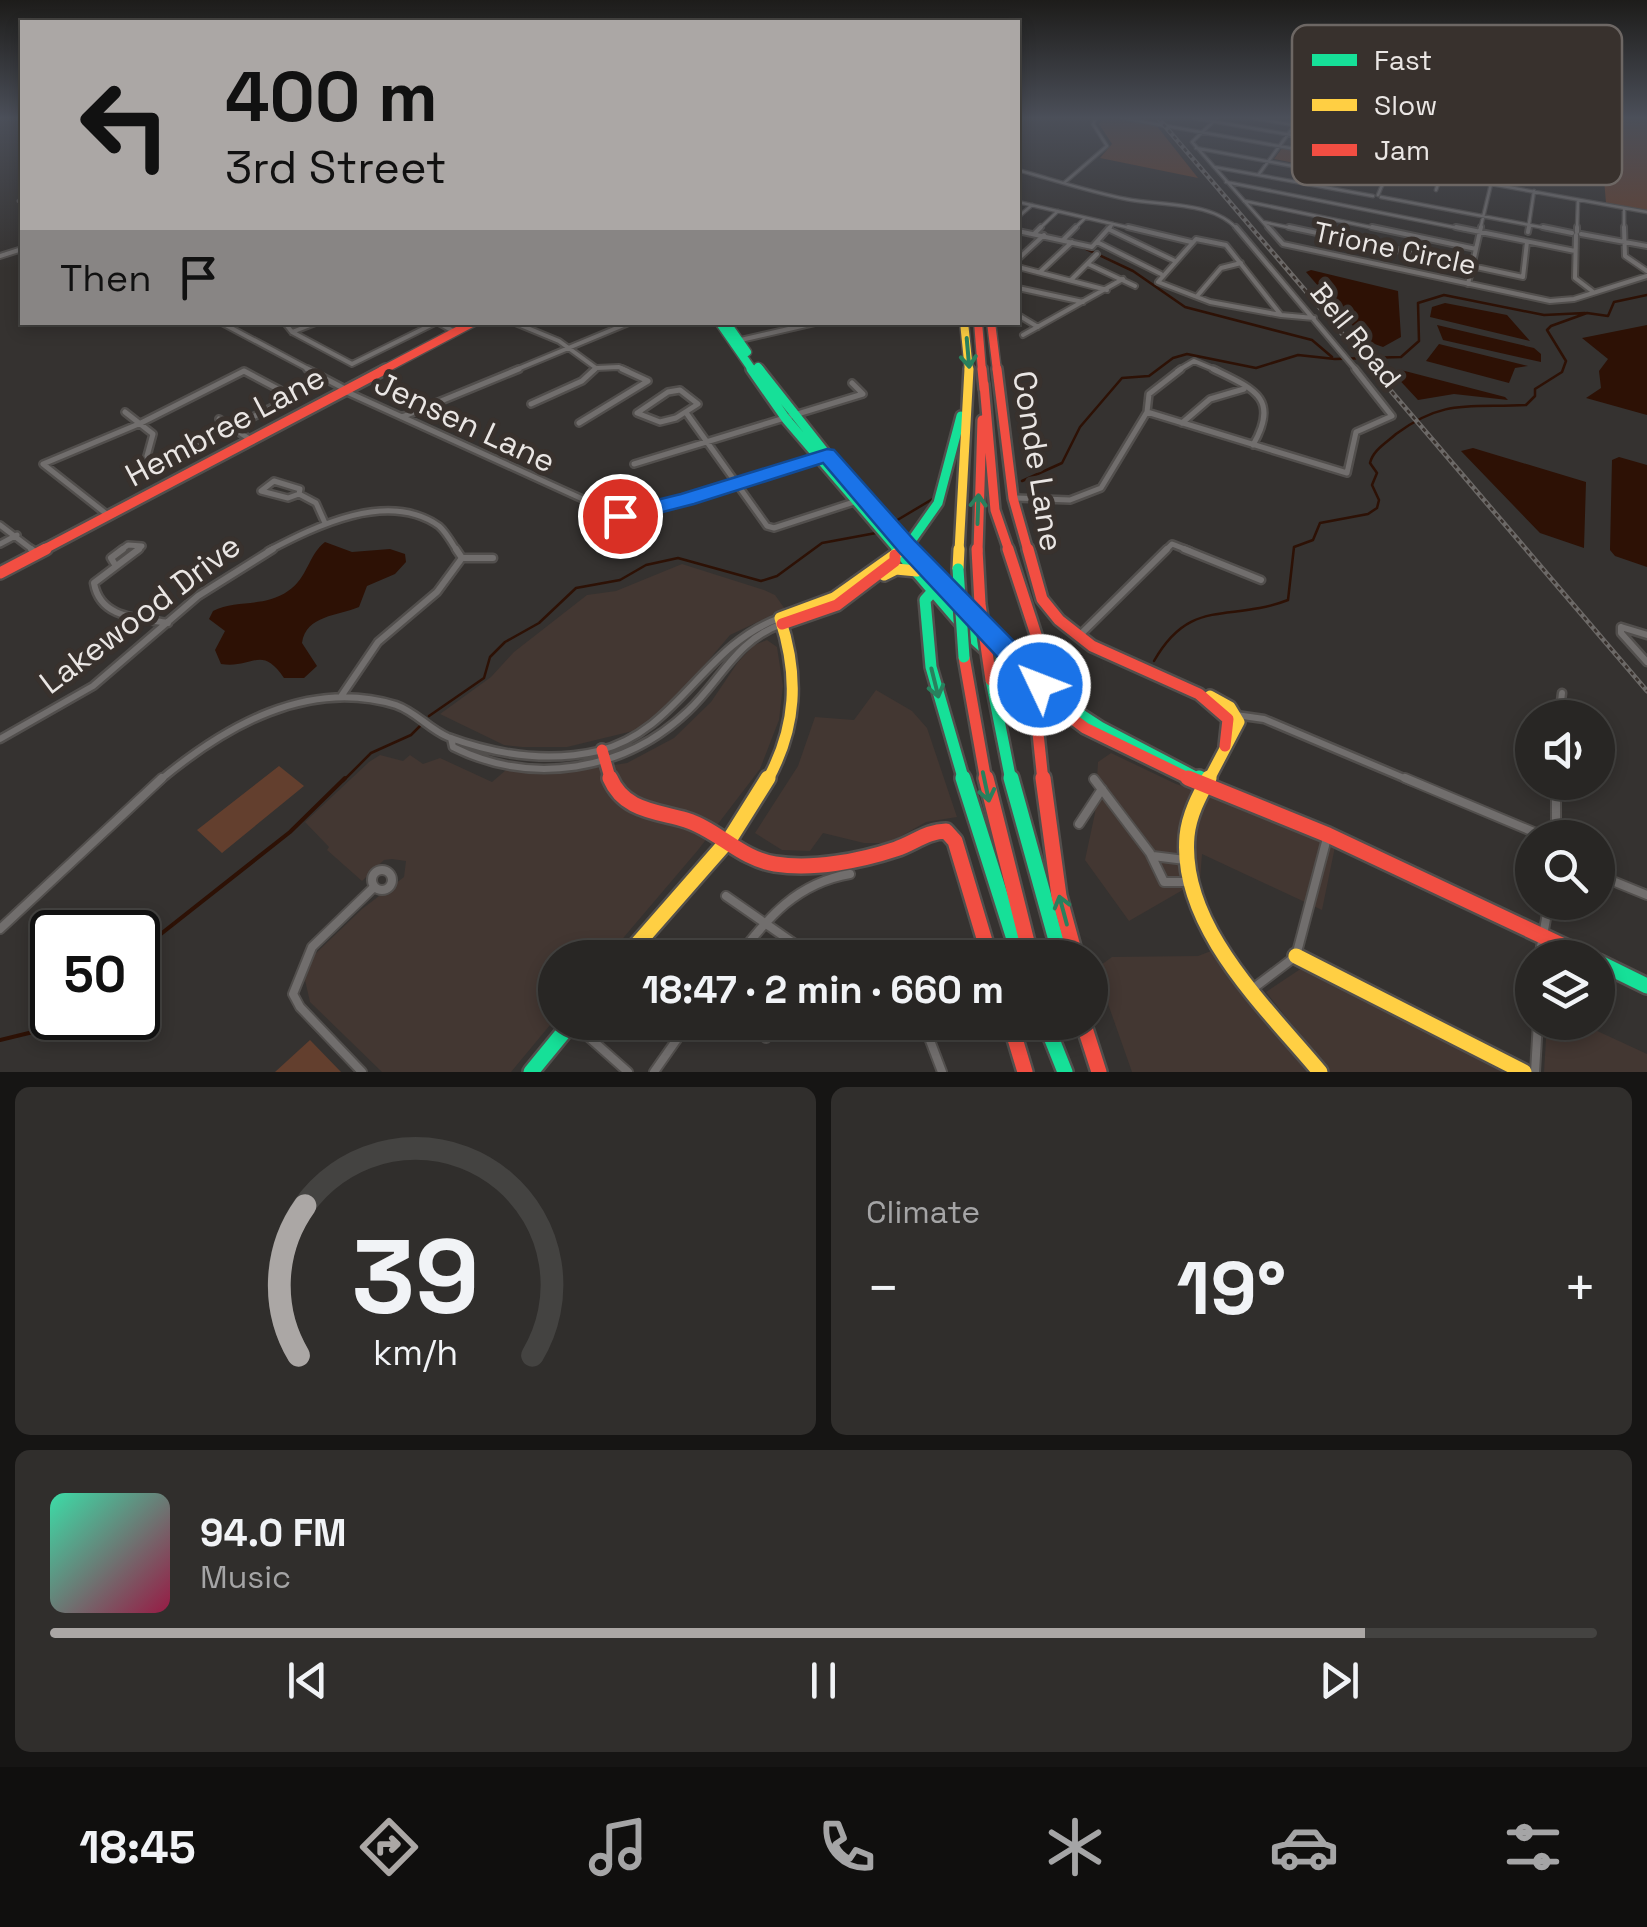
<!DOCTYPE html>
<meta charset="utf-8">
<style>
body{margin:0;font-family:"Space Grotesk",sans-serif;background:#302e2c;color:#f1f3f6;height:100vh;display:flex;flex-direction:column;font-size:38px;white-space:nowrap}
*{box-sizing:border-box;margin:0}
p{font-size:32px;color:#a5a5a6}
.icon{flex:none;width:55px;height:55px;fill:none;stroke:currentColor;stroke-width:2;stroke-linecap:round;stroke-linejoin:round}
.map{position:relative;height:1072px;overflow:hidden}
.side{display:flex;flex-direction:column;gap:15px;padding:15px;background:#161514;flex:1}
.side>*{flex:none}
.guide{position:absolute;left:20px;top:20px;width:1000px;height:305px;border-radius:0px;box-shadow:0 5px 15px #0003,0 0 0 2px #444341;background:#aba7a5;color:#111;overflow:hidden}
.controls{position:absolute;left:1515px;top:700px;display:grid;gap:20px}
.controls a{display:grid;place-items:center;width:100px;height:100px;border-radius:50%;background:#282624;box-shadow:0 5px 15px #0003,0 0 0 2px #444341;font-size:50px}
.speed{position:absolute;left:30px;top:910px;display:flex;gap:20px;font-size:50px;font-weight:700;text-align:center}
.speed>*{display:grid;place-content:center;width:130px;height:130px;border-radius:50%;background:#282624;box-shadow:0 5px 15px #0003,0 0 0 2px #444341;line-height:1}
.speed .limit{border:5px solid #111;border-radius:15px;background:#fff;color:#111}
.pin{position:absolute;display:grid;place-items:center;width:85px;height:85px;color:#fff;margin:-42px;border:5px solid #fff;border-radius:50%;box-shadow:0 2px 10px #0007}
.me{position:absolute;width:110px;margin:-55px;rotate:313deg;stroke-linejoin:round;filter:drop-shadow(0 0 8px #0008)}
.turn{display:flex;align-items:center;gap:35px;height:210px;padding:0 40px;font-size:45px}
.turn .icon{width:130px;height:130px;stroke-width:2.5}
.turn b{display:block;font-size:70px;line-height:85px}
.then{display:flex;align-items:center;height:95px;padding:0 40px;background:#0003;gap:20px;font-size:38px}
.big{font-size:75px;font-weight:800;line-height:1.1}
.side .tile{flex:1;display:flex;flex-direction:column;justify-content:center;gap:15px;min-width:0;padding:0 35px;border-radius:15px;background:#302e2c}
.side .dial{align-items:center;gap:0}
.dial svg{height:260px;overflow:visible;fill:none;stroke:#444341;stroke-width:7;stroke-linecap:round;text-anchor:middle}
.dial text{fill:#f1f3f6;stroke:none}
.song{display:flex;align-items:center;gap:30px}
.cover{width:120px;height:120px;border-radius:15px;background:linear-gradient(135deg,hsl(160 70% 55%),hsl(340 70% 35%))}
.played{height:10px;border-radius:5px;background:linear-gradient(90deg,#aba7a5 85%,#444341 85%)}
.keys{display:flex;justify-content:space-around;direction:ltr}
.heat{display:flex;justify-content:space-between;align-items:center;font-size:55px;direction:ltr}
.side .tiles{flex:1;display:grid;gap:15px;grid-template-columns:1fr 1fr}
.tile:last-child{grid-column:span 2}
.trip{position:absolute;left:538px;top:940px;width:570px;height:100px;border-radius:50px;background:#282624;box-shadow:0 5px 15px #0003,0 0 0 2px #444341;font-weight:800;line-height:100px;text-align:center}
.tab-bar{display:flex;height:160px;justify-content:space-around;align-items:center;background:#100f0e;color:#a5a5a6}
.tab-bar .icon{width:70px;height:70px}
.tab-bar .active{color:#aba7a5}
.tab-bar b{font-size:45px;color:#f1f3f6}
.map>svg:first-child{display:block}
.built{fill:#433732}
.green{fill:#633f2e}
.water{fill:#2d1105}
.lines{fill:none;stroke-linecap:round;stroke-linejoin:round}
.stream-far1{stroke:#2d1105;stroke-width:2.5}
.stream{stroke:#2d1105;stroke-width:4}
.street-far4-casing{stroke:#524f4d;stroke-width:5}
.street-far3-casing{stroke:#524f4d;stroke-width:8}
.street-far2-casing{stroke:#524f4d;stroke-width:10}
.street-far1-casing{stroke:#524f4d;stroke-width:11}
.street-casing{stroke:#524f4d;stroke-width:12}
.fast-far3-casing{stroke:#524f4d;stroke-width:11}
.fast-far2-casing{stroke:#524f4d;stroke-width:14}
.fast-far1-casing{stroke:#524f4d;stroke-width:16}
.fast-casing{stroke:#524f4d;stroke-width:20}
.slow-far3-casing{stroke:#524f4d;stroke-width:11}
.slow-far2-casing{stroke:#524f4d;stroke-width:14}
.slow-far1-casing{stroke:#524f4d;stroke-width:16}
.slow-casing{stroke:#524f4d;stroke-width:20}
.jam-far3-casing{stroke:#524f4d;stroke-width:11}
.jam-far2-casing{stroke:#524f4d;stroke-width:14}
.jam-far1-casing{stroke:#524f4d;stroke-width:16}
.jam-casing{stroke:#524f4d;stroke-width:20}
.street-far4{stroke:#716e6d;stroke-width:2.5}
.street-far3{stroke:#716e6d;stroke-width:4}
.street-far2{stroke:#716e6d;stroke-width:5}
.street-far1{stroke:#716e6d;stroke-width:6}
.street{stroke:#716e6d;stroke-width:8}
.fast-far3{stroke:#16e098;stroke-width:8}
.fast-far2{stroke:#16e098;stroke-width:9}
.fast-far1{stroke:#16e098;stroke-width:11}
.fast{stroke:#16e098;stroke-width:15}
.slow-far3{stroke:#ffcf43;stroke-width:8}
.slow-far2{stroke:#ffcf43;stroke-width:9}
.slow-far1{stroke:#ffcf43;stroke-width:11}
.slow{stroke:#ffcf43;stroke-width:15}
.jam-far3{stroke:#f24e42;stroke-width:8}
.jam-far2{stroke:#f24e42;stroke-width:9}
.jam-far1{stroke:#f24e42;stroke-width:11}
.jam{stroke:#f24e42;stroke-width:15}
.rail-casing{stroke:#6c6967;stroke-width:5}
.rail{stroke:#38312d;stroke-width:2.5;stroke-dasharray:4;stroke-linecap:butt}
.fast-bridge-casing{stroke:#524f4d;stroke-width:16;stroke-linecap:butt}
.jam-bridge-casing{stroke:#524f4d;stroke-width:16;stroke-linecap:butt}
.fast-bridge{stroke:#16e098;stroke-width:11}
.jam-bridge{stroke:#f24e42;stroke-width:11}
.oneway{stroke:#29805d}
.route{fill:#1a73e8;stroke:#114b97;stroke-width:2.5}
.labels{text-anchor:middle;stroke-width:10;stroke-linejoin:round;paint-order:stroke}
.far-street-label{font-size:28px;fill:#eae6e4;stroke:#38312d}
.street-label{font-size:32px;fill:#eae6e4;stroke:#38312d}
.key{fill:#38312d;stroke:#6d6764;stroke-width:2.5}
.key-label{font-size:28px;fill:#eae6e4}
</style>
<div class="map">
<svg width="1647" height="1072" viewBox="0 0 1647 1072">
<rect width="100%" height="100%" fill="#353230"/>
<path class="built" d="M682 564 764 590 775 595 785 609 730 635 668 708 637 730 567 747H522L504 745 440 714 491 677 514 652 587 595 616 591Z
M767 640 777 647 783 686 779 720 760 769 698 850 607 957 555 958V1019L511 1072H382L310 1002 305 980 314 955 362 909 404 877 406 861 392 859 384 860 362 881 327 850 329 847 305 822 369 762 380 755 403 761 410 755 423 764 440 758 492 782 506 770 532 774 563 773 627 763 674 738 711 702 738 662 754 645Z
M876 690 912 711 927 728 957 817 926 822 889 843H864L823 833 810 851 782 850 755 833 798 766 815 717 854 720Z
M1111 753 1176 784 1231 801 1336 842 1322 910 1202 854 1200 880 1129 921 1085 860 1095 813 1098 762Z
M1211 951 1307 1072H1132L1100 981 1101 965 1112 957 1198 956Z
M1305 966 1516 1072H1330L1266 992Z
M1547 1023H1580L1647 1054V1072H1544Z"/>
<path class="green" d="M1102 118 1156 125 1198 178 1100 158 1112 144 1099 124Z
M1322 118H1647V211L1606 203 1604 179 1619 170 1617 158 1601 151 1562 146 1529 144 1496 149Z
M1283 147 1370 163 1368 170 1375 179 1274 159Z
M279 766 304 786 222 853 197 830Z
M310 1040 341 1072H275Z"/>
<path class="water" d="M1311 270 1398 291 1401 337 1383 347 1366 341 1306 272Z
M1445 303 1507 315 1530 341 1430 317 1432 307Z
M1437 325 1534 348 1541 354V362L1443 340Z
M1647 325V415L1586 398 1601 388 1599 371 1608 359 1582 338Z
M1439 344 1528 366 1515 368 1509 383 1426 361Z
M1401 370 1505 397 1508 400 1454 394 1418 400 1393 373Z
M1473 448 1586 482 1584 548 1540 533 1461 451Z
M1619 457 1647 465V567L1615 556 1610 550 1612 460Z
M325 542 352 552 390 549 405 554 406 562 395 574 367 586 359 607C338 616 306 615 302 643L317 666 304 678H284C261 644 253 669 221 664L215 650 225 631 209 619 213 611C236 599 264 608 288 591 308 578 308 555 325 542Z"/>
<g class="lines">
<path class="stream-far1" d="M1082 247 1133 271 1185 307 1312 340 1332 357
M1022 481 1062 463 1080 427 1122 378 1149 376 1173 358 1187 354 1256 368 1298 355 1335 359 1401 357 1419 341 1418 303 1444 295 1544 315 1585 313
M894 522 936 497
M1154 661C1191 596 1229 623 1288 600L1294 547 1313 540 1320 523 1368 514 1377 508 1379 500 1372 485 1377 473 1370 463C1373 450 1386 443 1396 434 1444 398 1471 408 1526 405L1535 396V389L1562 372 1566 361 1547 330 1551 326 1587 313 1608 316 1614 302 1647 295
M429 716 484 678 490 657 505 642 539 623 576 588 620 580 646 565 678 558 761 581 777 576 822 543 876 533
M343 781 371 753 411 735 420 726"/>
<path class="stream" d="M138 952 290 832 345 778
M0 1040 33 1032 52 1017"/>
<g class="street-far4-casing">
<path id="street-far4" d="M1122 118 1647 212
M1194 118 1383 151
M1217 118 1192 142 1270 230
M1253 118 1388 141
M1317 118 1393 130 1375 167 1383 183 1378 195
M1196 148 1383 183
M1214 167 1373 196
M1018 170C1054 180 1090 192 1126 199 1161 206 1214 201 1238 230
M1259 174 1300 118
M1226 182 1468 230
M1064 183 1107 146 1093 124 1096 118
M1436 190 1441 175
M1381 197 1556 230
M22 199 19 201 22 202
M1244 201 1384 230
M1018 202 1139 230
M1624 208V230
M1018 217 1032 205
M1263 222 1301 230
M1038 230 1058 211
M1073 230 1085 218
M1108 230 1113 224
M1480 230 1491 184
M1528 230 1534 191
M1577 230 1578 200"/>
</g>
<g class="street-far3-casing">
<path id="street-far3" d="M1128 227 1191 242
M1236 227 1357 371
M1268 227 1283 244 1550 301 1574 299 1647 276
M1289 227 1523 277 1527 242
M1372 227 1476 249
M1456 227 1575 251
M1543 227 1572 233
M1624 227 1625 256 1647 271
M1108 229 1175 261
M1018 231 1092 247 1110 227
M1528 232 1529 227
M1577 232V227
M1035 233 1041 227
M1581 234 1647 246
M1576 235 1575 278 1592 291
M1196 239 1226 245 1281 315 1210 302 1158 282Z
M1063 240 1076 227
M1097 242 1161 274
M0 256 22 249
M1018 259 1044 235
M1088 264 1135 286
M1018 267 1107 290
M1040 272 1072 242
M1071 280 1097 254
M1468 284 1481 227
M1018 288 1083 302
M1198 295 1221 268 1241 263
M1018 315 1038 327
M1281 315 1314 318
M220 322 312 371
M284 322 292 332 352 364 437 322
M437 322 455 332
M513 322 559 341 596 368 619 367 628 371
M292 332 318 322
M1023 335 1123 279
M732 342 819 322
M513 371 631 322
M593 371 596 368
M1177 371 1194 361 1218 371"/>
</g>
<g class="street-far2-casing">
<path id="street-far2" d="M307 369 345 389
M1213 369C1254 389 1280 398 1253 445
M680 390 698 404 676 418 660 422 637 413 668 392Z
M347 392 620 516 686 500 818 457
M531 404 582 381 595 369
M125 412 153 434 147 456 154 466 293 397
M1147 412 1347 473 1356 432 1392 416 1355 369
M687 414 767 526 774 528 857 501
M402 417 519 369
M219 419 251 440
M579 423 648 381 622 369
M1182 423 1210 399 1244 389
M634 464 863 394 852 383
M274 481 300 489 299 494 288 498 261 491Z
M299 494 316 503 325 523
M1013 498 1070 500 1101 488 1147 412 1149 394 1181 369
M109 516 43 464 141 423 244 371 293 397
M0 525 34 551
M0 544 17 535
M120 551 128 545 142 546 137 551
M268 551C316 526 388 490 439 526 446 532 452 543 457 551
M1165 551 1172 544 1190 551"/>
</g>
<g class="street-far1-casing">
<path id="street-far1" d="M31 549 35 552
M139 549 94 583C100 619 139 618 168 623
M1184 549 1261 580
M462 558H493
M114 563 111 558 123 549
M1621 627V633L1647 662
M1621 627 1647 635
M1079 636 1167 549
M342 695 378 642 437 592 462 558 456 549
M1236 715 1264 719 1411 781
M1559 718 1562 693
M451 738 453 747C531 786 624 772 688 711 721 680 736 640 782 624
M0 739 93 686 198 596 273 549
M159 781C225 726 308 678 396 705 416 712 429 729 448 737 497 755 547 763 598 751 679 731 703 645 780 618"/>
</g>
<g class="street-casing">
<path id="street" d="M1405 778 1548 838
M1094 779 1150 853 1164 882H1189
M1556 782V838
M1079 824 1102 789
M1153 856 1185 860
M372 880a10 10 0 1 1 20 0a10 10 0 1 1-20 0Z
M1598 875 1647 895
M726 896 815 958
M0 929 162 778
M737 958C768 917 797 883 850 874
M1539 958 1549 902
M1255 987 1296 956 1327 838
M745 1022 766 1038
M923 1022 942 1072
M574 1024 628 1072
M362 1072 300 1007 293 994 312 947 373 888
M654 1072 689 1022
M1535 1072 1538 1022"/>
</g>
<g class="fast-far3-casing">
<path id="fast-far3" d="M719 322 753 371
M726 322 747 352
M758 367 761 371"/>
</g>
<g class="fast-far2-casing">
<path id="fast-far2" d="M751 369 786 419 899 551
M759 369 827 455 913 551
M907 547 938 503 961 416"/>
</g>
<g class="fast-far1-casing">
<path id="fast-far1" d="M897 549 976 641 1013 674
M911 549 950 592
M951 594 934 590 925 600 931 667 964 781
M959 603 1060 701 1100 727 1203 781
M991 680 1011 781
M1039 731 1050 720H1067"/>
</g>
<g class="fast-casing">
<path id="fast" d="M963 778 1020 958
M1011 778 1061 958
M1199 778 1204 781
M1598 962 1647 986
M1045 1022 1065 1072
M531 1072 572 1022"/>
</g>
<g class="slow-far3-casing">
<path id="slow-far3" d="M964 322 969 371"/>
</g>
<g class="slow-far2-casing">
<path id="slow-far2" d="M900 551 903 549
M959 551 969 369"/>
</g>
<g class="slow-far1-casing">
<path id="slow-far1" d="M958 569 959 549
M884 575 896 569 917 571
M767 781C797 727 799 676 780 618L834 598 903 549
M1208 781 1239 722 1230 707 1210 696"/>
</g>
<g class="slow-casing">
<path id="slow" d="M1209 778C1199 796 1189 815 1187 836 1179 927 1267 1008 1320 1072
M1296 956 1524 1072
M625 958 731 837 768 778"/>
</g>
<g class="jam-far3-casing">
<path id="jam-far3" d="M978 322 982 371
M991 322 997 371
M381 371 474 322"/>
</g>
<g class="jam-far2-casing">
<path id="jam-far2" d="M982 369 984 389
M997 369 1013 498 1028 551
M984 384 995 510 1009 551
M41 551 386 369
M978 551 982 420"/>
</g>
<g class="jam-far1-casing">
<path id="jam-far1" d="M977 549 980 604
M1008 549 1042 653 1036 714 1043 781
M1028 549 1042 599 1059 620 1092 646 1199 694 1228 719 1225 746
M0 573 46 549
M782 624 837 605 895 561V555
M964 657 986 781
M1013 674 1085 728 1194 781
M602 750 611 781"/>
</g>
<g class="jam-casing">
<path id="jam" d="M610 778C624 811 656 811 686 820 718 830 741 859 775 864 813 870 860 861 896 849 914 843 927 831 946 831L955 841 990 958
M986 778 1031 958
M1043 778 1059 896 1076 958
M1188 778 1328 835 1589 958
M1010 1022 1025 1072
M1083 1022 1099 1072"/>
</g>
<use href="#street-far4" class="street-far4"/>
<use href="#street-far3" class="street-far3"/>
<use href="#street-far2" class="street-far2"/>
<use href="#street-far1" class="street-far1"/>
<use href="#street" class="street"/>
<use href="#fast-far3" class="fast-far3"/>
<use href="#fast-far2" class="fast-far2"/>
<use href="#fast-far1" class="fast-far1"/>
<use href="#fast" class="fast"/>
<use href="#slow-far3" class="slow-far3"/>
<use href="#slow-far2" class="slow-far2"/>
<use href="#slow-far1" class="slow-far1"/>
<use href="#slow" class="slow"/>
<use href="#jam-far3" class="jam-far3"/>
<use href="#jam-far2" class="jam-far2"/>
<use href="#jam-far1" class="jam-far1"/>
<use href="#jam" class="jam"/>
<g class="rail-casing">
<path id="rail" d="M1158 118 1647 691"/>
</g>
<use href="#rail" class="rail"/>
<g class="fast-bridge-casing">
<path id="fast-bridge" d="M958 569 964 657"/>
</g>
<g class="jam-bridge-casing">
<path id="jam-bridge" d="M980 604 991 680"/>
</g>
<use href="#fast-bridge" class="fast-bridge"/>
<use href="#jam-bridge" class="jam-bridge"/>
</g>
<defs><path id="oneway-shaft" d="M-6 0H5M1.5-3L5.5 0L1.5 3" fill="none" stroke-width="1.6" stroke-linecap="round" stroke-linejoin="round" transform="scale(2.5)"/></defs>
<g class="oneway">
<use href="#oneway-shaft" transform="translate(968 353) rotate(85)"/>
<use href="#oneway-shaft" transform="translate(978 509) rotate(-88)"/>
<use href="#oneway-shaft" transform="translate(935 683) rotate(76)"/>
<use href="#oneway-shaft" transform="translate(986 787) rotate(78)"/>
<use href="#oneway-shaft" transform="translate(1063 910) rotate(-105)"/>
</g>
<linearGradient id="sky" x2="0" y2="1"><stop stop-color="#1d1c1a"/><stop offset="0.44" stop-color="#4b4f59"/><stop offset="1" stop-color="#4b4f59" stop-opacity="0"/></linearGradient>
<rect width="1647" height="268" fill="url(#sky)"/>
<path class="route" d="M827 449 834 450 915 541 1049 677 1053 685 1049 692 1040 695 1030 692 899 552 823 463 694 504 620 523 608 516 612 511 681 494Z"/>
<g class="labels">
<g class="far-street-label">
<text transform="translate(1395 248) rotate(12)" y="10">Trione Circle</text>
<text transform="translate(1356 335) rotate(51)" y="10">Bell Road</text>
</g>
<g class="street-label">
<text transform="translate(465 422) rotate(25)" y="11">Jensen Lane</text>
<text transform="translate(225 426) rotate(-28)" y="11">Hembree Lane</text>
<text transform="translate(1038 461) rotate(81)" y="11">Conde Lane</text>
<text transform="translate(140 614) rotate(-37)" y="11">Lakewood Drive</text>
</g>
</g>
<rect x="1292" y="25" width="330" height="160" rx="15" class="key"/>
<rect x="1312" y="54" width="45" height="12" fill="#16e098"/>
<rect x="1312" y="99" width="45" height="12" fill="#ffcf43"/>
<rect x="1312" y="144" width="45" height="12" fill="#f24e42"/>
<g class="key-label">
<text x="1374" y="70">Fast</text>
<text x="1374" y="115">Slow</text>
<text x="1374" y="160">Jam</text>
</g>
</svg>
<div class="controls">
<a><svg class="icon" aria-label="sound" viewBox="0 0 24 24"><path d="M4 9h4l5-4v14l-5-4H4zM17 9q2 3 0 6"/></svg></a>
<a><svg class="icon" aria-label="search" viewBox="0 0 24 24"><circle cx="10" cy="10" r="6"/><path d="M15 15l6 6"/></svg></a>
<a><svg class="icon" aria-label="layers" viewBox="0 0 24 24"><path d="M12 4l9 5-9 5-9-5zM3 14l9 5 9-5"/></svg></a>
</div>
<div class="speed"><div class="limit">50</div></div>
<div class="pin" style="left:620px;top:516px;background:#d93025"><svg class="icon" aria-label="arrive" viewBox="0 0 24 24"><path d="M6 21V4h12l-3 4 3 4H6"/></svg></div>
<svg class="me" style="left:1040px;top:685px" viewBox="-20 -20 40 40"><circle r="17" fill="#1a73e8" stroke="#fff" stroke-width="3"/><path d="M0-11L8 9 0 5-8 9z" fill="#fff"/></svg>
<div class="trip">18:47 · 2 min · 660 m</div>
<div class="guide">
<div class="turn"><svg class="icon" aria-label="left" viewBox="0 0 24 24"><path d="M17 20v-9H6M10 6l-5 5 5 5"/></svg><div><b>400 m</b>3rd Street</div></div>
<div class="then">Then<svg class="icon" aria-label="arrive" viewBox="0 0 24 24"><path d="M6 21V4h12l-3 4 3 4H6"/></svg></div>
</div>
</div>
<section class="side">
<div class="tiles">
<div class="tile dial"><svg viewBox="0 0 100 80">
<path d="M14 69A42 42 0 1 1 86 69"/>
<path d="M14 69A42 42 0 0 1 16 23" stroke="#aba7a5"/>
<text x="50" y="56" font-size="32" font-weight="700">39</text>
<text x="50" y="72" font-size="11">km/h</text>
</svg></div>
<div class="tile"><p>Climate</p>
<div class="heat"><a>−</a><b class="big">19°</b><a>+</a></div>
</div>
<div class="tile">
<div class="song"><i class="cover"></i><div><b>94.0 FM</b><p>Music</p></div></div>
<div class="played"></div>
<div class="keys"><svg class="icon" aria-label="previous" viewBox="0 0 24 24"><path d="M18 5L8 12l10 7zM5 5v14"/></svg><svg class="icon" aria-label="pause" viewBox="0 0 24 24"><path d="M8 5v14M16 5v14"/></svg><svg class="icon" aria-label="next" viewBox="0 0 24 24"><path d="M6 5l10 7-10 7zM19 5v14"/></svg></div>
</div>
</div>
</section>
<nav class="tab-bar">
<b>18:45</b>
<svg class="icon active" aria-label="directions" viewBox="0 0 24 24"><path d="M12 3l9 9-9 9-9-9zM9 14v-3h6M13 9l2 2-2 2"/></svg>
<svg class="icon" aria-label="music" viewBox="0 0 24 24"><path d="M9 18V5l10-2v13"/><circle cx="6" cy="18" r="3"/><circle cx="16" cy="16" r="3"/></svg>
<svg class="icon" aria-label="phone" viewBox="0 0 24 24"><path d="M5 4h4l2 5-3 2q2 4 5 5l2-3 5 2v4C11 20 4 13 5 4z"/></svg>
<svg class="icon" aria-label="climate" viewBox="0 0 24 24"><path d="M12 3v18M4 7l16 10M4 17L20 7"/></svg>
<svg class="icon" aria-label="car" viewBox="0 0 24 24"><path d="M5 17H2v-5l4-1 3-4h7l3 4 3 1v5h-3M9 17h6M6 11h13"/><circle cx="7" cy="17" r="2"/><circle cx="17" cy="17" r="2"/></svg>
<svg class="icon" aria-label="filters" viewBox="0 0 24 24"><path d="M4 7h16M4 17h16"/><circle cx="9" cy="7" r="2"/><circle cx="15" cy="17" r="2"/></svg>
</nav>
